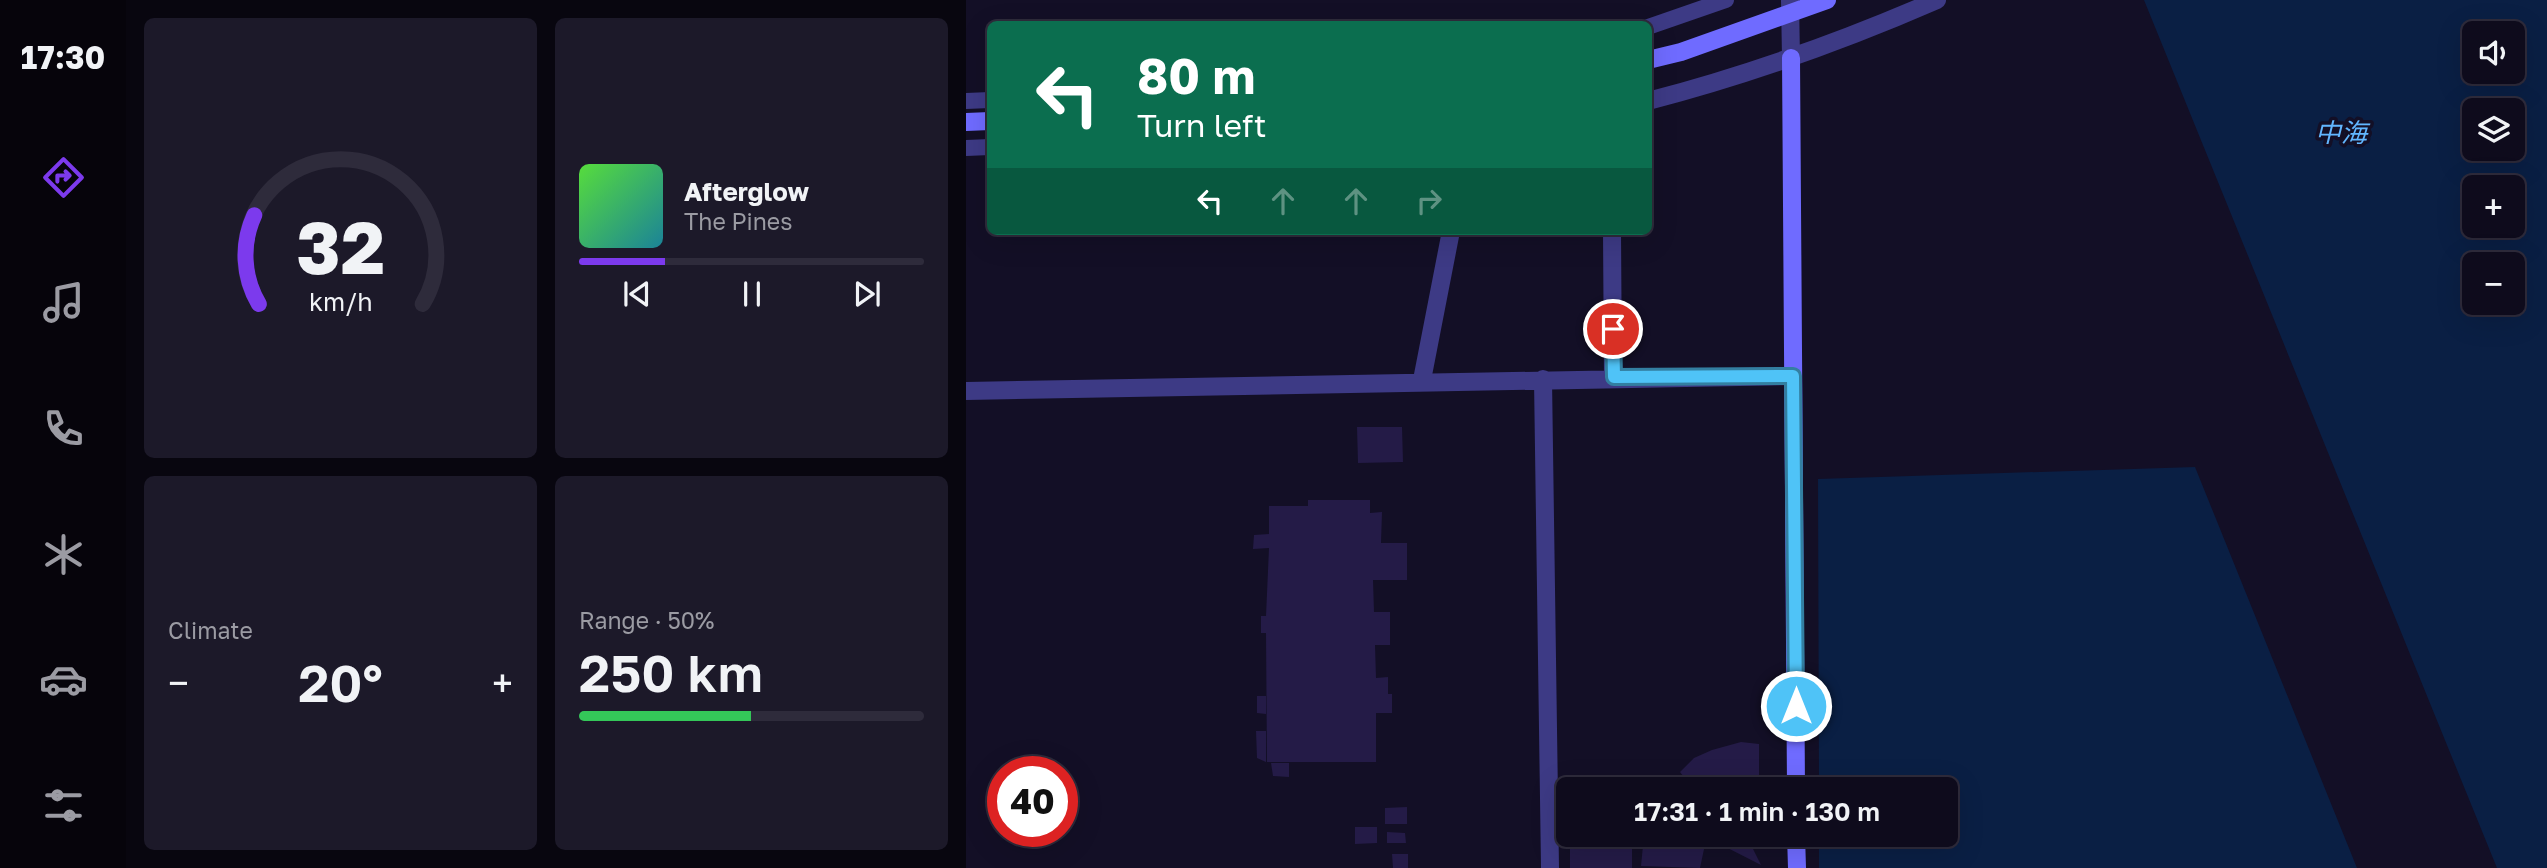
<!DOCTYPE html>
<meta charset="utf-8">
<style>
body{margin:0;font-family:"Golos Text","Noto Sans JP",sans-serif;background:#1c1929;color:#f1f3f6;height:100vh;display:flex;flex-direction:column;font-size:26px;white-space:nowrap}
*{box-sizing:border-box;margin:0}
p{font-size:23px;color:#9b9ba3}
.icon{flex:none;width:38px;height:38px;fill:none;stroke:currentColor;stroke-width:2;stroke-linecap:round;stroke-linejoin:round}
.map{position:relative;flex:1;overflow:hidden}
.side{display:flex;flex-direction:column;gap:18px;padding:18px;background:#08060f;width:840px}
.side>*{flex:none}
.banner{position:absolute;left:21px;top:21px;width:665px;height:214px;border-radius:10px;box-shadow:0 7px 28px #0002,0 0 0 2px #2e2b3b;background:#0b6e4f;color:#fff;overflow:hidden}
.tools{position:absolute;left:1496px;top:21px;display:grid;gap:14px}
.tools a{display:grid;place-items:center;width:63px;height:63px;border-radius:10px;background:#0e0b1c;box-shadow:0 7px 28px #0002,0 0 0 2px #2e2b3b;font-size:35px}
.speed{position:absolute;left:21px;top:756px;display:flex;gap:14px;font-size:35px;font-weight:700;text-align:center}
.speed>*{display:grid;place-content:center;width:91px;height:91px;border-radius:50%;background:#0e0b1c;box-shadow:0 7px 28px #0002,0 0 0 2px #2e2b3b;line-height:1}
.speed .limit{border:10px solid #d22;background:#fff;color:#111}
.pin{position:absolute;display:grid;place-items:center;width:60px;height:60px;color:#fff;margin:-30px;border:4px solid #fff;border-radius:50%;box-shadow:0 2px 7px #0007}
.me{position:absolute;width:77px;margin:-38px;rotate:0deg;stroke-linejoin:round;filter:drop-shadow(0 0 5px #0008)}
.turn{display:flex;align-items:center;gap:24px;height:147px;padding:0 35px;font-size:32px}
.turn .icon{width:91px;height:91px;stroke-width:2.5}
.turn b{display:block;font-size:49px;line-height:60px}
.lanes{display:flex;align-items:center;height:66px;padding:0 35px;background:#0003;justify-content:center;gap:35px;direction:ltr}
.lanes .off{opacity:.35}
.big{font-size:52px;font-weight:600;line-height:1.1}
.side .card{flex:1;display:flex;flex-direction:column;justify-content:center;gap:10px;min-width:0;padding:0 24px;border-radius:10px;background:#1c1929}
.side .dial{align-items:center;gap:0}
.dial svg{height:182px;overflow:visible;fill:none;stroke:#2e2b3b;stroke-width:7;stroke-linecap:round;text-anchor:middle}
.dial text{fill:#f1f3f6;stroke:none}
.song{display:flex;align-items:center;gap:21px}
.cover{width:84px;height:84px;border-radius:10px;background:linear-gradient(135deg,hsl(110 70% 55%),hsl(190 70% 35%))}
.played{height:7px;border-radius:4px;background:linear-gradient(90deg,#7c3aed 25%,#2e2b3b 25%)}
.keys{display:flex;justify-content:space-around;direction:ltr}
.heat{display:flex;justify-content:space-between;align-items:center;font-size:38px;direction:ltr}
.charge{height:10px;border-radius:5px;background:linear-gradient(90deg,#34c759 50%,#2e2b3b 0)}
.side .tiles{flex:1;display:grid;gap:18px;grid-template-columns:repeat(2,1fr)}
.trip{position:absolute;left:590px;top:777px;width:402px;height:70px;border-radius:10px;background:#0e0b1c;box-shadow:0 7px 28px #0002,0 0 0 2px #2e2b3b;font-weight:600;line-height:70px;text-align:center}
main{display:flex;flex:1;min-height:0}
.tabs{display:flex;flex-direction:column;width:126px;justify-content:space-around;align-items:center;background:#06040b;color:#9b9ba3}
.tabs .icon{width:49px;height:49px}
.tabs .current{color:#7c3aed}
.tabs b{font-size:32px;color:#f1f3f6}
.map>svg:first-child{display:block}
.water{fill:#0a1f44;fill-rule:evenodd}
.building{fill:#241b47}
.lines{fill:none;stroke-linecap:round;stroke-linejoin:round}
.lane{stroke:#3d3a85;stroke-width:16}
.street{stroke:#3d3a85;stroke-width:18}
.secondary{stroke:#6f6bff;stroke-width:18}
.secondary-bridge{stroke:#6f6bff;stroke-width:18}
.route-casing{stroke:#337fa1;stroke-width:18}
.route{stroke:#4fc3f7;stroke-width:12}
.labels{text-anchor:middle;stroke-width:7;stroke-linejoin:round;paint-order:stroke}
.water-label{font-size:26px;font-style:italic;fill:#62b6ff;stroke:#130f26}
</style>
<main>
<nav class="tabs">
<b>17:30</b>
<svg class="icon current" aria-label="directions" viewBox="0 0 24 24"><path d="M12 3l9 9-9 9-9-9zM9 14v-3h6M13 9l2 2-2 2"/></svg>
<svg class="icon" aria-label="music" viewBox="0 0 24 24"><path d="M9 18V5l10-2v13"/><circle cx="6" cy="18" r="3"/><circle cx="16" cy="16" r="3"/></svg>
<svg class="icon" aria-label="phone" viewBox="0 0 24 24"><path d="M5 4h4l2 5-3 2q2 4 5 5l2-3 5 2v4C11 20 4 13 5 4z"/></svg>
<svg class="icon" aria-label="climate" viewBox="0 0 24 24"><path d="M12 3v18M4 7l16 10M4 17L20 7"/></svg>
<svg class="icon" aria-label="car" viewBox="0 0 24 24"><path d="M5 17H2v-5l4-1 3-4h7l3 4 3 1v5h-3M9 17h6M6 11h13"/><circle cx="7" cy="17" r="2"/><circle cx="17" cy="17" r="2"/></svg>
<svg class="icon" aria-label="filters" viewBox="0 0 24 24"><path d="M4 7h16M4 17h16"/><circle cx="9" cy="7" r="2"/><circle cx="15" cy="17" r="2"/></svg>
</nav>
<section class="side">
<div class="tiles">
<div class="card dial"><svg viewBox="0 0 100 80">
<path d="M14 69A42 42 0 1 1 86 69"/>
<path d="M14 69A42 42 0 0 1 12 30" stroke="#7c3aed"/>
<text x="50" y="56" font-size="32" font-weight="700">32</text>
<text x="50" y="72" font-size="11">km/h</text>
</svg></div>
<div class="card">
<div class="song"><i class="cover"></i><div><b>Afterglow</b><p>The Pines</p></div></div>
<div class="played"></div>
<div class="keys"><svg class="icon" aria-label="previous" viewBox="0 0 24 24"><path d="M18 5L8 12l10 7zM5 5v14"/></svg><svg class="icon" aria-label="pause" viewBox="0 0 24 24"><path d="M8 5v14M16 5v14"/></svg><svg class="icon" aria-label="next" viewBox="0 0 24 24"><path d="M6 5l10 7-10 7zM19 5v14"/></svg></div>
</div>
<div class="card"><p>Climate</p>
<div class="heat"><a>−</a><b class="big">20°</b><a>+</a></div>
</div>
<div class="card"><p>Range · 50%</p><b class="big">250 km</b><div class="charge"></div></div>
</div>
</section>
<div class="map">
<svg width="1581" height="868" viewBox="0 0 1581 868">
<rect width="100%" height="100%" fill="#130f26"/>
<path class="water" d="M1178 0H1581V868H1531ZM1508 33H1547V72H1508ZM1508 110H1547V149H1508ZM1508 187H1547V226H1508ZM1508 264H1547V303H1508Z
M1229 467 1391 868H853V835H980V789H853L852 479Z"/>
<path class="building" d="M391 427H436L437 462 392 463Z
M342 500H404V513L416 512 415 543H441V580H407L408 612H424V645H409L410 678 422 677V694H426V713H410V762H301L300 633H295V616H300L303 548 287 549 288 535 303 534V506H342Z
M291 696H300V714L291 713Z
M290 731H300V762L291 758Z
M775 742 793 744V789H713L721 781 714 772 728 758 746 750Z
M305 763H323V777L307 776Z
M441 807V824H419V808Z
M389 827H411V843L389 844Z
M421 832 439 833 440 843H421Z
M604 835H666V868H604Z
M678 835H741L734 868 675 866Z
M744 835H780L795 865 742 838Z
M426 854H442V868H427Z"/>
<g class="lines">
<path class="lane" d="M682 27 760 0
M0 101 24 100
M0 148 24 147"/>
<path class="street" d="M824 0 825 58
M682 101C782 75 877 41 971 0
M646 231 647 378
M577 379 584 868
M456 380 485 231
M0 391 827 376"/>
<path class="secondary" d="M825 58 830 789
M0 122 24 121
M830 835 831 868"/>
<path class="secondary-bridge" d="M682 60 715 52 861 0"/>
</g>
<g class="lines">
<g class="route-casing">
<path id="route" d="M647 329 648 377 827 376 830 706"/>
</g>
<use href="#route" class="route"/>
</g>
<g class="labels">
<g class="water-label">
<text x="1375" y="142">中海</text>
</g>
</g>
</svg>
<div class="tools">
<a><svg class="icon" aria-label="sound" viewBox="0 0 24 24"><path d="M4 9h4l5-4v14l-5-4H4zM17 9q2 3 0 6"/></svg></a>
<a><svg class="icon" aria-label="layers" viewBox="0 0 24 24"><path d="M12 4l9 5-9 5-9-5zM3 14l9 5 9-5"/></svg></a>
<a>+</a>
<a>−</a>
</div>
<div class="speed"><div class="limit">40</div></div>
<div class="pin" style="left:647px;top:329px;background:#d93025"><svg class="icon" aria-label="arrive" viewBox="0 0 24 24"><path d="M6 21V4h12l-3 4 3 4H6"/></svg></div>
<svg class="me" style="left:830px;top:706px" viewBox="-20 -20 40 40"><circle r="17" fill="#4fc3f7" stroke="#fff" stroke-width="3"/><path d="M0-11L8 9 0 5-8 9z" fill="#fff"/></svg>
<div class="trip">17:31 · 1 min · 130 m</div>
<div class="banner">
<div class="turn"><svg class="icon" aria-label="left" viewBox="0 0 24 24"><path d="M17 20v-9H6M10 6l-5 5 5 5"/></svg><div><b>80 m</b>Turn left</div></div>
<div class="lanes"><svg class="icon" aria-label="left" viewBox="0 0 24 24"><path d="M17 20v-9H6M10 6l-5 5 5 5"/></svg><svg class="icon off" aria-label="ahead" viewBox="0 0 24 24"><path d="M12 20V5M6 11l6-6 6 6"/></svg><svg class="icon off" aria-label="ahead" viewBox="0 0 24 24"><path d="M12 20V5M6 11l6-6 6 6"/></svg><svg class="icon off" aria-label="right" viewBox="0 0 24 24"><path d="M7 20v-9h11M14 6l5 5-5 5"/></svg></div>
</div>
</div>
</main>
